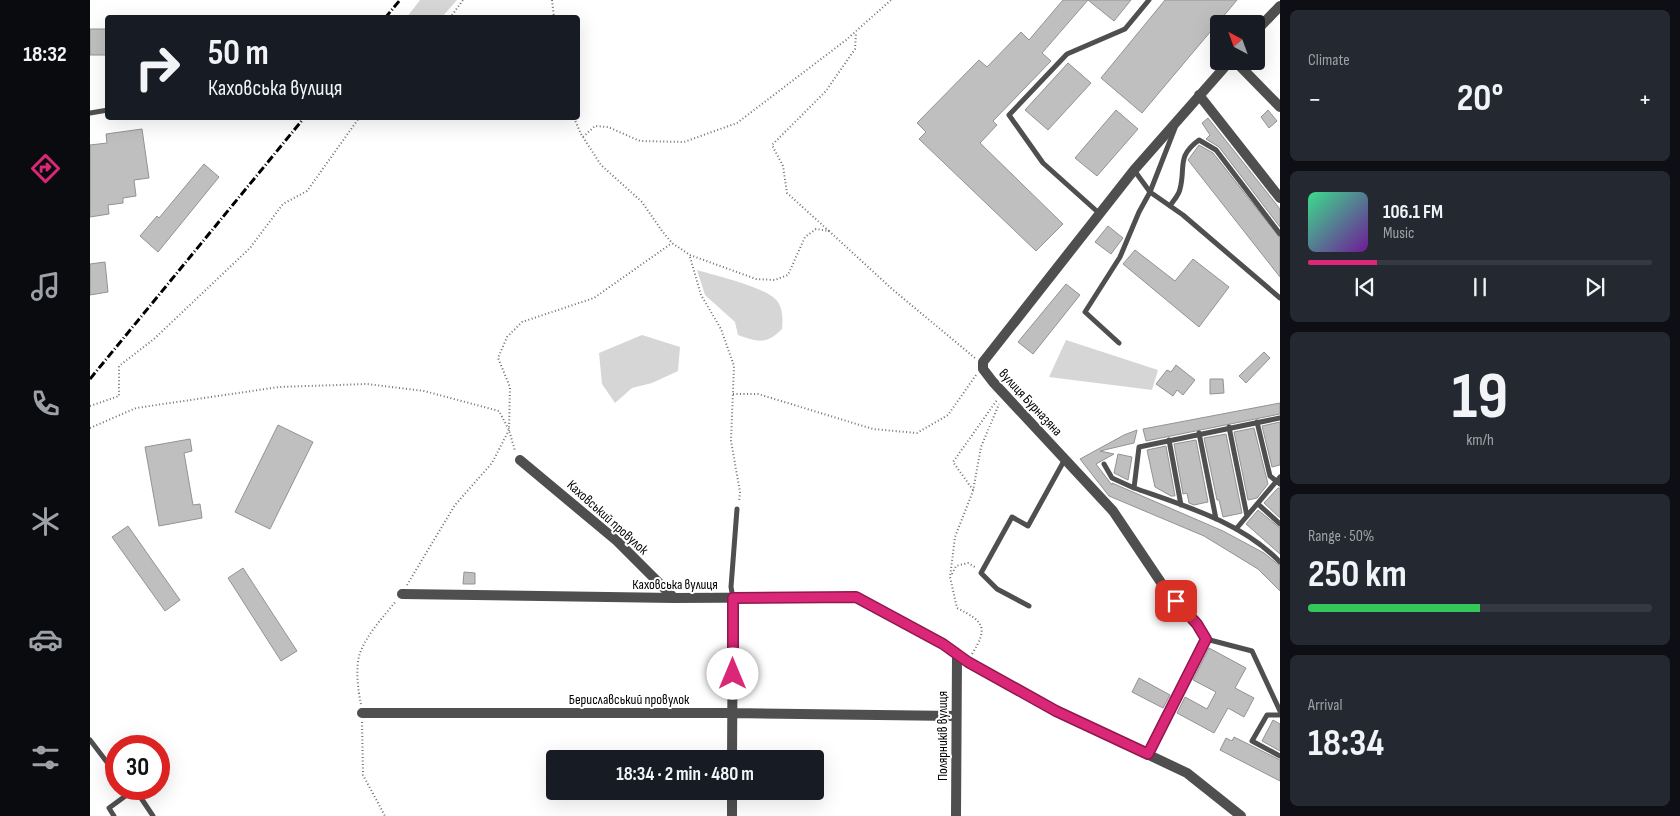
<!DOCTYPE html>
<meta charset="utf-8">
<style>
body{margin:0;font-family:"Sofia Sans Condensed",sans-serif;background:#242831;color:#f1f3f6;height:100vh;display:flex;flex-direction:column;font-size:19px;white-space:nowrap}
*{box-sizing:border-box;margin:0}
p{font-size:16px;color:#9ea1a6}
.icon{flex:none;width:28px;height:28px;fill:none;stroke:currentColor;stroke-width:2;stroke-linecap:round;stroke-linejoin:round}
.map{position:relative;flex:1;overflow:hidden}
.side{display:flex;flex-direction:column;gap:10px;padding:10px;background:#0d0f14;width:400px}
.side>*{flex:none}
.banner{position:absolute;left:15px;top:15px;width:475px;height:105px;border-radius:5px;box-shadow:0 5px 20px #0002;background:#171b24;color:#f1f3f6;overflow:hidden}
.needle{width:32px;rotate:319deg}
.controls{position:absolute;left:1120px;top:15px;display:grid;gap:10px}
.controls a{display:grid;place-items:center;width:55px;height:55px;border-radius:5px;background:#171b24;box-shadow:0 5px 20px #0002;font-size:25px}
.speed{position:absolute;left:15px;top:735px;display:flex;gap:10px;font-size:25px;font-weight:700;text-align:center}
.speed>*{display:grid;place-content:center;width:65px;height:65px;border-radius:50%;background:#171b24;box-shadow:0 5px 20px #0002;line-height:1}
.speed .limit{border:8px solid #d22;background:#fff;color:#111}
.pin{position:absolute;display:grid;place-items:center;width:42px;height:42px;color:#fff;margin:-21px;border-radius:10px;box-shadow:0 2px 8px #0006}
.me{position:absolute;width:55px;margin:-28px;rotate:0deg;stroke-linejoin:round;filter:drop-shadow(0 0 4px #0008)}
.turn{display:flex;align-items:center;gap:18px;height:105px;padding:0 20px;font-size:22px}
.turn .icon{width:65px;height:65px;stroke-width:2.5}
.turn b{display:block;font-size:35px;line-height:42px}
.big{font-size:38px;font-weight:700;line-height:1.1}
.side .widget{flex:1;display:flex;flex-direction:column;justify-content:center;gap:8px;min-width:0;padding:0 18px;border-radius:8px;background:#242831}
.side .dial{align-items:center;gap:0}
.dial b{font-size:65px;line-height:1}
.song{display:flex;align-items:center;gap:15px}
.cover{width:60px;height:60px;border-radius:8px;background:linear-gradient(135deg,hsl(150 70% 55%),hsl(280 70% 35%))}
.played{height:5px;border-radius:2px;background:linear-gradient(90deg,#db2777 20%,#363941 20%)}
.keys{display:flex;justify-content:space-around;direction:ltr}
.heat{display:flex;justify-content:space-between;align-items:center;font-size:28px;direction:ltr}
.charge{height:8px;border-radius:4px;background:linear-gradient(90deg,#34c759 50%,#363941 0)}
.trip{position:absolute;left:456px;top:750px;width:278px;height:50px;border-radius:5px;background:#171b24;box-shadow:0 5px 20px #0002;font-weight:700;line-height:50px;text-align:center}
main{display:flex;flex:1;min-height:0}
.menu{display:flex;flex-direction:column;width:90px;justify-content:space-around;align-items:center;background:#090b0e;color:#9ea1a6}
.menu .icon{width:35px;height:35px}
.menu .selected{color:#db2777}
.menu b{font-size:22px;color:#f1f3f6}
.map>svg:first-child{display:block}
.green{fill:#d6d6d6}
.building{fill:#bfbfbf;stroke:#939393}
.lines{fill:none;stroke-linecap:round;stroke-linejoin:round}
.path{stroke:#717171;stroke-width:2;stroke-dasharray:1 2.5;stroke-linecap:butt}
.lane{stroke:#4f4f4f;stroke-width:5}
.street{stroke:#4f4f4f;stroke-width:10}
.rail{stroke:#000;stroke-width:3;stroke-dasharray:8 2.5 1 2.5;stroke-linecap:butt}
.route-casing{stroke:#8e194d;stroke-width:12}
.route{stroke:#db2777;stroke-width:9}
.labels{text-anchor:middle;stroke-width:4;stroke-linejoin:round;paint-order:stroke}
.street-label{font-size:14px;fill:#000;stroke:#fff}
</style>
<main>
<nav class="menu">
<b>18:32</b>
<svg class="icon selected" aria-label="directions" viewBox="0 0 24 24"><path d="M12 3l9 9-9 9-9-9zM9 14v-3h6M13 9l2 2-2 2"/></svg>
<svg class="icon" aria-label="music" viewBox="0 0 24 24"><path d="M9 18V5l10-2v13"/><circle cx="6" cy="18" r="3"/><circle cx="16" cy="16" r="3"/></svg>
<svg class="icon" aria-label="phone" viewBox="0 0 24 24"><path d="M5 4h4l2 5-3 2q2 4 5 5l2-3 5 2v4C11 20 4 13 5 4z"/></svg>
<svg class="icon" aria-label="climate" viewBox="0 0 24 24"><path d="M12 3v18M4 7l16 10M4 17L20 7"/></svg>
<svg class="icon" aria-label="car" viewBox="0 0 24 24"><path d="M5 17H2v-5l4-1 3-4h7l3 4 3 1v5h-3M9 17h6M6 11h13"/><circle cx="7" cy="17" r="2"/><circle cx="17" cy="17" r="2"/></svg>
<svg class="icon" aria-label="filters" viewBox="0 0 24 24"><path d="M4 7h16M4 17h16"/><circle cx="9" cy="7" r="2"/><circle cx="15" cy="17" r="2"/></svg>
</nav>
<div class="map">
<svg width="1190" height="816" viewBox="0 0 1190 816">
<rect width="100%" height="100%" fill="#fff"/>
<path class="green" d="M330 0H367L352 17H317Z
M607 270C626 276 677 287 688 302 693 310 693 320 692 329 676 345 668 342 648 335L645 322 615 295Z
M552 335 590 347 588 371 562 383 542 388 525 403 512 384 509 353Z
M976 340 1068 370 1062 390 959 377Z"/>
<path class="building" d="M973 0H998L952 53 961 61 903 121 907 125 890 143 973 224 946 251 829 139 836 132 827 123 889 60 897 67 931 32 939 40Z
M998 0H1041L1024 21Z
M1075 0H1147L1052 113 1011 78Z
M0 29H18V55H0Z
M978 63 1001 83 958 130 935 110Z
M1026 110 1048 129 1007 176 985 158Z
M1178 110 1187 121 1179 128 1171 117Z
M1118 118 1190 209V227L1129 147 1116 139 1120 135 1112 123Z
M52 129 59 178 44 180 46 196 33 198V203L18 205 19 214 0 217V145L17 143 16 134Z
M1109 145 1123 153 1190 238V277L1098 160Z
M114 164 129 177 68 252 50 236 67 216 69 218Z
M1018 226 1033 238 1021 254 1005 242Z
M1045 250 1085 281 1103 259 1139 287 1109 327 1033 264Z
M15 262 18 292 0 295V264Z
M976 284 990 295 943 354 928 342Z
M1174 352 1180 358 1156 383 1149 376Z
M1086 365 1105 380 1093 395 1087 390 1083 396 1066 384 1077 370 1081 372Z
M1120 379H1133L1134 393 1120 394Z
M1190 403V414L1056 441 1053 429Z
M1190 422V465L1182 467 1172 426Z
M188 425 223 442 180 529 145 512Z
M1164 428 1178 484 1167 498 1158 500 1144 432Z
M1047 430 1044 443 1010 451 1024 454 1006 464 1022 485V483L1133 531 1174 553 1190 566V591L1168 569 1114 536 1019 496 990 459 1034 435Z
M1136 434 1152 513 1133 517 1129 500H1127L1114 438Z
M100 439 102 451 94 453 103 505 110 504 112 518 69 526 55 447Z
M1106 440 1118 502 1104 505 1099 503 1097 493 1093 494 1084 444Z
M1076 446 1085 496H1081L1065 487 1057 450Z
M1028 454 1042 457 1038 480 1024 473Z
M1188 488H1190V518L1174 503Z
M1168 510 1190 528V554L1156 524Z
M38 526 90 600 75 611 22 537Z
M153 568 207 651 191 661 138 578Z
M374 572 385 573V584H373Z
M1119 648 1156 668 1145 688 1164 698 1154 717 1138 708 1124 733 1087 713 1095 697 1117 709 1126 692 1103 680Z
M1049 678 1080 695 1073 708 1042 692Z
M1183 720 1190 724V751L1172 741Z
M1144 737 1190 760V781L1130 750 1136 738 1142 741Z"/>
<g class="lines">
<path class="path" d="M462 0 464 18
M360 18 373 0
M484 118 491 134 511 165 552 202 572 231 582 243 600 255 666 279 685 280 698 275 715 237 726 229 739 231 802 289 885 358
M493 137 505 126 518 127 550 141 594 142 647 123 756 40 801 0
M739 231 697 193 693 166 682 145 736 91 765 49 766 33
M600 257 611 295 631 329 644 366 641 441 650 492 649 502
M643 394H668L783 429 827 433 858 415 886 375
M0 406 29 396V366L64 339 160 248 193 204 217 191 269 118
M0 428 46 408 189 387 277 384 334 391 409 411 419 430 425 451
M883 490 863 462 907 400
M862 574 866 566 878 563 885 567
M317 585 365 505 402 463 419 430 420 387 408 358 417 337 432 322 504 298 582 243
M882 654C899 627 893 621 867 608L860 577 865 537 883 491 891 447 909 404
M271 704C268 690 265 668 270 653 277 634 294 616 306 601
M272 722 273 775 295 816"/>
<path class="lane" d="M0 113 18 110
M1044 170 1060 192 1093 215 1190 298
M1080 206C1083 201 1089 195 1090 189 1096 166 1086 157 1109 140L1126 150 1190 234
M1010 214 953 163 919 115 977 54 1035 29 1059 0
M1029 343 995 312 1030 257 1049 212 1060 192 1085 128
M1190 418 1049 447 1044 488C1095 506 1151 522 1190 562
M1167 422 1180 476 1190 484
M1139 427 1157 516
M1109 433 1126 519
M1079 440 1091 505
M1014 464 1022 478 1044 488
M1168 504 1190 524
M1146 529 1190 477
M643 598 641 587 647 509
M939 606 907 589 891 573 922 517 938 526 975 459
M1116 639 1162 651 1190 711
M1190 715H1177L1162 741 1190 756
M0 740 26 774
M45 789 63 816
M24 816 19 808 45 789"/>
<path class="street" d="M1166 31 1190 6
M1145 61 1190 107
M1109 95 1190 198
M430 460 527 541 584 598
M312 594 584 598 765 597 853 644 878 662 966 711 1097 773 1151 816
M272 713H643L865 716
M1058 754 1116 639 1107 624 1076 590 1023 511 903 382 893 369V362L1044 170 1140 61
M642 759 643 598
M642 816V791
M866 816 867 656"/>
<path class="rail" d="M295 18 310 0
M0 379 214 118"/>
</g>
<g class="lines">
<g class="route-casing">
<path id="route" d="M643 674V598L766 597 853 644 878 662 966 711 1058 754 1116 639 1107 624 1086 601"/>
</g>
<use href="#route" class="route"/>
</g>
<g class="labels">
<g class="street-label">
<text transform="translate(941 402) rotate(47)" y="5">вулиця Бурназяна</text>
<text transform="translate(518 517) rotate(42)" y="5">Каховський провулок</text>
<text x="585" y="589">Каховська вулиця</text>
<text x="539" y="704">Бериславський провулок</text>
<text transform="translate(852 736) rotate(-90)" y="5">Полярників вулиця</text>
</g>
</g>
</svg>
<div class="controls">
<a><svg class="needle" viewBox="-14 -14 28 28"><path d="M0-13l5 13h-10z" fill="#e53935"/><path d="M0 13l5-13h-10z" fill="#9ea1a6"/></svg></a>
</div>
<div class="speed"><div class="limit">30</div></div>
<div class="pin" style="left:1086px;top:601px;background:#d93025"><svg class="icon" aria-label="arrive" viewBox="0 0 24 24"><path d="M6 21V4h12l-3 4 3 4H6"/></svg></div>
<svg class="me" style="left:643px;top:674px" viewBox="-20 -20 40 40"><circle r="19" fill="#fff"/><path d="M0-13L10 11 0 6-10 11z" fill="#db2777"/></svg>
<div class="trip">18:34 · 2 min · 480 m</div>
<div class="banner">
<div class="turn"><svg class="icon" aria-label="right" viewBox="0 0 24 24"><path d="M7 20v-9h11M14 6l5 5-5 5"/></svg><div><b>50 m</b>Каховська вулиця</div></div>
</div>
</div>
<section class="side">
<div class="widget"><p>Climate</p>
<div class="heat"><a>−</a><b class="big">20°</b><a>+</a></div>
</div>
<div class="widget">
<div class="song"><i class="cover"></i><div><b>106.1 FM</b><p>Music</p></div></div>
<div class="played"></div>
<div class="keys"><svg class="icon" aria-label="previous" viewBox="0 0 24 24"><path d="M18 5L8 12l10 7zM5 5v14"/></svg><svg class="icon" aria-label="pause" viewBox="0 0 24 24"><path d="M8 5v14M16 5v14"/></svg><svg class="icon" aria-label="next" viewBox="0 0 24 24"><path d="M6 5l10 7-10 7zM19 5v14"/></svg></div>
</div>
<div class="widget dial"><b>19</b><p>km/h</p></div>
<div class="widget"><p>Range · 50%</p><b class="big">250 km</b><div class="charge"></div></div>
<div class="widget"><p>Arrival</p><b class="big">18:34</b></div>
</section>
</main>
